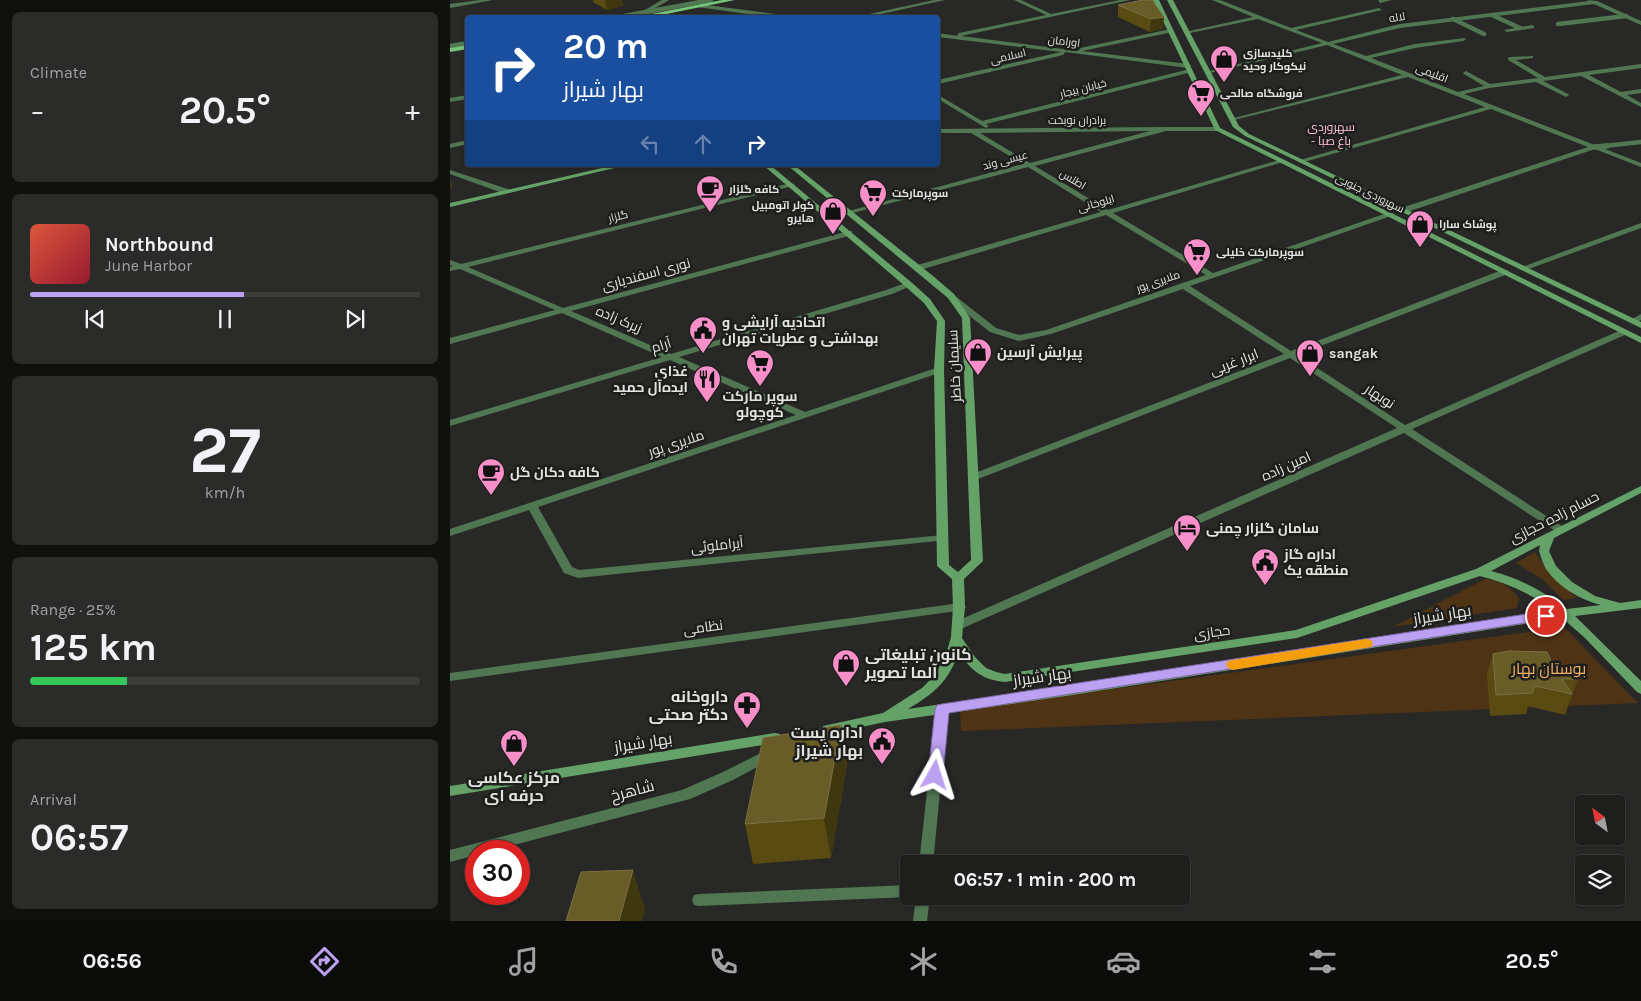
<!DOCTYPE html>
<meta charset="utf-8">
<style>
body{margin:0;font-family:Karla,Cairo,sans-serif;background:#2b2c29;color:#f1f3f6;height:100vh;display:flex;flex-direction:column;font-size:19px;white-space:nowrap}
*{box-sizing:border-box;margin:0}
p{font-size:16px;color:#a1a2a3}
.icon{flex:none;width:28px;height:28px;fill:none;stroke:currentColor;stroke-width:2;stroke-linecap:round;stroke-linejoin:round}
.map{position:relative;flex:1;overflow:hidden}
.details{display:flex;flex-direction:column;gap:12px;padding:12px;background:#10110f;width:450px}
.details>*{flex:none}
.hud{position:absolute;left:15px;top:15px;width:475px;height:152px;border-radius:5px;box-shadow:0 1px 4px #0004,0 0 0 1px #3c3d3b;background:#1a4fa0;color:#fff;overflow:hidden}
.needle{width:32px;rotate:328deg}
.controls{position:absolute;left:1125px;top:795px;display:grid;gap:10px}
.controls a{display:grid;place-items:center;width:50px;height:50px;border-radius:5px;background:#1e1f1c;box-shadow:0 1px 4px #0004,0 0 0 1px #3c3d3b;font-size:25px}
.speed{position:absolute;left:15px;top:840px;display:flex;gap:10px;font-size:25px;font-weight:700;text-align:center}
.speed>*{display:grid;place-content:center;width:65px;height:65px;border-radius:50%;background:#1e1f1c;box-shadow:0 1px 4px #0004,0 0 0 1px #3c3d3b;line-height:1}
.speed .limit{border:8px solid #d22;background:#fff;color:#111}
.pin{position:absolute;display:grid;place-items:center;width:42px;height:42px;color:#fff;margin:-21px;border:2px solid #fff;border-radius:50%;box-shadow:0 1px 5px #0007}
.me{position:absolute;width:55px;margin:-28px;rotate:6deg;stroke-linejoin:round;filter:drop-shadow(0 0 4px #0008)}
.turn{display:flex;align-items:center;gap:18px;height:105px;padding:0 15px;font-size:22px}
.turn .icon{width:65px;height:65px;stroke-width:2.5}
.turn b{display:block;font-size:35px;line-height:42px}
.lanes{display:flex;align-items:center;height:48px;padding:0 15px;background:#0003;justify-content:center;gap:25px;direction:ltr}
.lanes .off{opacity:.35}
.big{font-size:38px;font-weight:700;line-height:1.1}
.details .widget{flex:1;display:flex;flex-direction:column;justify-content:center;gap:8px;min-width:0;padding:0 18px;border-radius:8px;background:#2b2c29}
.details .dial{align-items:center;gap:0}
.dial b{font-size:65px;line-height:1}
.song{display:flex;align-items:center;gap:15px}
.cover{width:60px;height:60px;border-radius:8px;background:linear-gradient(135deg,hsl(10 70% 55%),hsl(350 70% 35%))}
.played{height:5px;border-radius:2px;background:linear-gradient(90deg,#bca0f2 55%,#3c3d3b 55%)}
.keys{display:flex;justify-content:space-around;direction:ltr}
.heat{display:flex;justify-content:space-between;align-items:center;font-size:28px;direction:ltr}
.charge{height:8px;border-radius:4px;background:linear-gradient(90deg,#34c759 25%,#3c3d3b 0)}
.trip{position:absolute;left:450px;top:855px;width:290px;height:50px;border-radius:5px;background:#1e1f1c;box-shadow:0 1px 4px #0004,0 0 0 1px #3c3d3b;font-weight:700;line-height:50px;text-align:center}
.menu{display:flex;height:80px;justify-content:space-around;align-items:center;background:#0c0c0b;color:#a1a2a3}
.menu .icon{width:35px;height:35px}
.menu .selected{color:#bca0f2}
.menu b{font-size:22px;color:#f1f3f6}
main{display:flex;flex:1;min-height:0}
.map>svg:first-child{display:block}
.green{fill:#4e3315}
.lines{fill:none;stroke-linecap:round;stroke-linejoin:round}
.lane-far1{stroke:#517652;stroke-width:4.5}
.lane{stroke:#517652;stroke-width:5.5}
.street{fill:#517652;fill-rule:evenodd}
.secondary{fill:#65a268;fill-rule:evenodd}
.primary{fill:#75c479;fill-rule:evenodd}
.wall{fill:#594b11}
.shaded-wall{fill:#3f3710}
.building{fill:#685c27;stroke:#7b7144}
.route{fill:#bca0f2;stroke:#7a689d}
.slow{fill:#f59e0b}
.labels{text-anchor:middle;stroke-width:5;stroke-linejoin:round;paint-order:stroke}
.far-street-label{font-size:11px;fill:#e3e4e2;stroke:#1e1f1c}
.far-poi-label{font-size:11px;font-weight:bold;fill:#e3e4e2;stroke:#1e1f1c;text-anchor:start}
.far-neighbourhood-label{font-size:12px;fill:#ffc1e0;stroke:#1e1f1c}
.street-label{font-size:14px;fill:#e3e4e2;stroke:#1e1f1c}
.poi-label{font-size:14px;font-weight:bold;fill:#e3e4e2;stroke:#1e1f1c;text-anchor:start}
.near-street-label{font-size:16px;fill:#e3e4e2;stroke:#1e1f1c}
.near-poi-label{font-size:16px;font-weight:bold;fill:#e3e4e2;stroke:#1e1f1c;text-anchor:end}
.near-park-label{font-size:16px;fill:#f6af63;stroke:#1e1f1c}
</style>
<main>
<section class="details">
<div class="widget"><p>Climate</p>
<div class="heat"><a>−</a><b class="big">20.5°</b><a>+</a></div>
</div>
<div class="widget">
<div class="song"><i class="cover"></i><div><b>Northbound</b><p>June Harbor</p></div></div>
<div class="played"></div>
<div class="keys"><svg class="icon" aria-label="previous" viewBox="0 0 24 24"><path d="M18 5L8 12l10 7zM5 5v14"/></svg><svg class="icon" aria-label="pause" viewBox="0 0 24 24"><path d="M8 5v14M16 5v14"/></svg><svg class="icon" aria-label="next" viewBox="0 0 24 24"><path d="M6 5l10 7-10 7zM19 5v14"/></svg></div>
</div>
<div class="widget dial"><b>27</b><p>km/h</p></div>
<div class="widget"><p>Range · 25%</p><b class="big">125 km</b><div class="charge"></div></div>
<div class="widget"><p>Arrival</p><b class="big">06:57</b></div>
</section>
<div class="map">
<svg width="1191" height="921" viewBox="0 0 1191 921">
<rect width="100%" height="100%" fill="#282926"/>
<path class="green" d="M1085 552 1101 576 1127 598 1113 600 1092 579 1066 563Z
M1035 579C1051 580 1059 586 1069 598L1067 608 942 627Z
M1114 627 1188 703 511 731 510 710Z"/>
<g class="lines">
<path class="lane-far1" d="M1042 15 1070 28
M163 18 261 0
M1003 19 1034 34
M1108 24 1176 16
M0 46 18 43
M1145 147 1191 142"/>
<path class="lane" d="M1145 147 1157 146"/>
<path class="street" d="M30 0H43L0 8V4Z
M212 0H219L188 18H181Z
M484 0H495L413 18H401Z
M564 0H571L601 14 670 0H680L511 36 628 51 630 48 721 29 724 31 723 32 632 51 738 64 741 66 738 68 615 52 613 55 488 84V80L611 52 488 37V33L507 36 509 33 596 15Z
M762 0H770L841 28 929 8 932 10 846 30 878 42 950 24 1139 1 1137 0 1147 1 1191 21V25L1144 4 950 28 883 44 916 56 965 44 1015 38 1016 39 1013 41 965 48 921 58 1008 92 1034 86 1014 74 1013 73 1016 71 1040 84 1088 78 1058 60V58L1060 57 1083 56V58L1066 60 1095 77 1191 64V68L1139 75 1171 92 1191 89V93L1177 95 1191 103V107L1131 76 1093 81 1118 94 1119 95 1116 97 1086 82 1039 88 1014 94 1191 163V167L1145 149 957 212H951V208L1138 147 1041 109 854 162H850V160L1035 107 958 77 780 121V119L952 75 877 45 756 74V72L872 43 808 19 735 34V32L803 17Z
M928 0H942L930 3Z
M249 4 342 16 344 18H326L247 7Z
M1082 25 1084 26V28L1057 32 1054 30Z
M740 69 743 71 742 72 536 124 539 126 536 128 488 99V95L490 96 532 121Z
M18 95V99L0 102V98Z
M717 127H767L770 129 767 131H716L585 166 658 210 829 160H833V162L663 213 763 273 937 213H943L944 215 740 286 841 351 1052 270H1058V274L847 355 955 425 1171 330H1177L1178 332 1177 334 962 429 1115 528 1116 530 1115 532H1107L954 433 513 628H505L503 625 505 622 947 428 840 358 528 479H520L519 477 520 475 834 354 733 289 601 334 569 341 540 332 498 299V295H504L546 328 569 335 596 330 756 275 656 215 470 270H464V266L651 212 578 167 399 214 395 212 573 164 521 133H488V129ZM700 131 580 163 530 133Z
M18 140V144L0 148V144Z
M0 170 61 190 62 192 55 194 0 174Z
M341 183 345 185 343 186 18 267 113 308 399 231H402V235L121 311 221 354 436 290 458 282 462 284 461 286 442 294 229 357 355 412 486 368H492L494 370 492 372 88 507 122 567 129 570 493 535 497 536 498 538 497 540 128 578 114 573 79 510 0 536V529L346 415 220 360 0 426V420L212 357 112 313 0 344V338L105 310 10 269 0 271V267L3 266 0 265V260L11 264Z
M1191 223V228L1076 270H1070L1069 268Z
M1191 314V320L1183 324 1179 321Z
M510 603 514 604 516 607 514 610 0 681V673Z
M492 704 496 706 498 709 483 864H469L486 709 488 706Z
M319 749 324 750 326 754 324 758 283 780 240 799 41 851H26V855L0 862V850L232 790 273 772Z
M459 885V896H462L459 897 249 906 244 905 242 900 244 895 249 894Z
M466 896H480L477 921H463Z"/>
<path class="secondary" d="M703 0H709L770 128 1191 337V343L765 130Z
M717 0H723L789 126 799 134 1191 322V328L795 136 783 127Z
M165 165H177L0 207V203Z
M313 165H320L461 282 480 299 495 321 494 370 499 565 508 572 521 560 512 318 498 298 337 165H344L483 276 504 294 520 318 533 561 514 579 515 607 512 638 525 657 536 668 546 672 555 674 846 630 1026 569 1191 486V493L1104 538 1099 551 1106 566 1122 582 1145 596 1170 603 1191 600V608L1125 616 1191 681V694L1187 692 1134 637 1112 618 616 696 435 722 378 734 373 732 372 729 373 726 433 713 472 688 486 674 497 651 501 637 503 607 502 579 487 566 484 370 487 321 474 303 455 286ZM1090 545 1089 551C1091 557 1093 564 1096 569 1108 587 1131 600 1151 605L1117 609C1093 591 1069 578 1041 571ZM1030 576C1058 583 1081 594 1104 611L616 686 458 709C485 693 498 682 509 652 521 671 533 680 555 682L847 638Z
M325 733 330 734 331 738 330 742 325 743 0 796V786Z"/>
<path class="primary" d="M272 0H285L197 18H181Z
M18 45V49L0 52V48Z"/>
</g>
<path class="wall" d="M143 0H172L173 6 157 10 143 2Z
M693 0 713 29 700 32 668 17V5Z
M1043 654 1103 665 1128 679 1115 715 1078 706 1076 714 1040 716 1037 674Z
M391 725 397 764 381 858 303 864 295 824Z"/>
<path class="shaded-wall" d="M155 0H172L173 6 157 10Z
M714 17 713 29 700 32 701 19Z
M0 178 3 187 0 188Z
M391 725 397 764 381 858 374 818Z
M183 870 195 909 192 921H169Z"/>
<path class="building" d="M693 0H702L714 17 701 19 668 5Z
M1058 651 1097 652 1103 665 1118 668 1128 679H1112L1122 694 1085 686 1082 693 1046 695 1043 654Z
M391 725 374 818 295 824 313 738Z
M183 870 169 921H116L131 872Z"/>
<path class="route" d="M1096 611 1101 612 1103 616 1101 619 499 713 493 775 491 779 485 781 480 779 478 775 485 709 487 705 492 704Z"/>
<path class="slow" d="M916 639 921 640 923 644 921 647 783 670 778 668 776 665 778 661 783 660Z"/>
<defs>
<g id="shop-pin" transform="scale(1.4375)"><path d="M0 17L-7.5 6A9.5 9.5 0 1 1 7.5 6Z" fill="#f98fc8" stroke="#1e1f1c"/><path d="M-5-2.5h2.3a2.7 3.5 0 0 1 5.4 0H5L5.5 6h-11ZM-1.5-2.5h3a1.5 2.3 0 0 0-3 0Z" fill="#111"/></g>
<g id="supermarket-pin" transform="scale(1.4375)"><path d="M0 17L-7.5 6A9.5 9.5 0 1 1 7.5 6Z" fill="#f98fc8" stroke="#1e1f1c"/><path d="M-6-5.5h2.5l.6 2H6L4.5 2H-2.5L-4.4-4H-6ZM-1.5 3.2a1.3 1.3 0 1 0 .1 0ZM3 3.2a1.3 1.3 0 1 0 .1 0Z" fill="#111"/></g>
<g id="cafe-pin" transform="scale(1.4375)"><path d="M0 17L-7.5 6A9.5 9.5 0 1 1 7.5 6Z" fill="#f98fc8" stroke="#1e1f1c"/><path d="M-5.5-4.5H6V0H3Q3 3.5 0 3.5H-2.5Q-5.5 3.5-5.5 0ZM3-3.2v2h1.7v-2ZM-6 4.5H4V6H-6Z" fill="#111"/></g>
<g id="civic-pin" transform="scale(1.4375)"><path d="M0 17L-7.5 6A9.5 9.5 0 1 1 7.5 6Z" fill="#f98fc8" stroke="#1e1f1c"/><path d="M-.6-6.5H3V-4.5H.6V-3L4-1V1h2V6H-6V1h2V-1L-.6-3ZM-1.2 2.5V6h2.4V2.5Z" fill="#111"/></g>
<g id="restaurant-pin" transform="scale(1.4375)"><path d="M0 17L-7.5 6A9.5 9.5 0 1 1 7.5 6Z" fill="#f98fc8" stroke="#1e1f1c"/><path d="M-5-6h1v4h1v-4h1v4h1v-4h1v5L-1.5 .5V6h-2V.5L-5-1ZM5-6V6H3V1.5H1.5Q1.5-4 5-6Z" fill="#111"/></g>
<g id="hotel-pin" transform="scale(1.4375)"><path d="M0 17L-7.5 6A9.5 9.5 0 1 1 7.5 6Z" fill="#f98fc8" stroke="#1e1f1c"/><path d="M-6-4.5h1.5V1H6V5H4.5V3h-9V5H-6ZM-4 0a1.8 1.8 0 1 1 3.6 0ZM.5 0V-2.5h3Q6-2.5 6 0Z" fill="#111"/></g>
<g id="pharmacy-pin" transform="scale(1.4375)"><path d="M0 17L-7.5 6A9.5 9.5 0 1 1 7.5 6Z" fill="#f98fc8" stroke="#1e1f1c"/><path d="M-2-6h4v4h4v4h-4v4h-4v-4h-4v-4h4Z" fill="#111"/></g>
</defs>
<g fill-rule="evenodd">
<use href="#shop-pin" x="774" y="59"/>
<use href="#supermarket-pin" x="751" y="93"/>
<use href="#cafe-pin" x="260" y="189"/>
<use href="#supermarket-pin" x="423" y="193"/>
<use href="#shop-pin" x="383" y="211"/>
<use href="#shop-pin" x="970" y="224"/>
<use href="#supermarket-pin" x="747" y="252"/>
<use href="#civic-pin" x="253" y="330"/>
<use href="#shop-pin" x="528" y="352"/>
<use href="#shop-pin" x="860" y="353"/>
<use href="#supermarket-pin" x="310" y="363"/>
<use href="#restaurant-pin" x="257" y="379"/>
<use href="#cafe-pin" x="41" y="472"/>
<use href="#hotel-pin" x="737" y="528"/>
<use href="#civic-pin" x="815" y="562"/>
<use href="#shop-pin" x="396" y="663"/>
<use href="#pharmacy-pin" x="297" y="705"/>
<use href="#civic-pin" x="432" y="741"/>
<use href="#shop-pin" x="64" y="743"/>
</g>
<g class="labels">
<g class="far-street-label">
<text transform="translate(947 17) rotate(-10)" y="4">لاله</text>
<text transform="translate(614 41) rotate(7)" y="4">اورامان</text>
<text transform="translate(558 56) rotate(-13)" y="4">اسلامی</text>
<text transform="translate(982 73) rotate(21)" y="4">اقلیمی</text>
<text transform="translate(633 88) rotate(-14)" y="4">خیابان بیجار</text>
<text x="627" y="124">برادران نوبخت</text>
<text transform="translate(555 160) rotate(-15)" y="4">عیسی وند</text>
<text transform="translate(623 179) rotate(31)" y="4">اطلس</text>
<text transform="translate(920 193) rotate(26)" y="4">سهروردی جنوبی</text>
<text transform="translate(646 203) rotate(-16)" y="4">ایلوخانی</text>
<text transform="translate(168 216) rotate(-14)" y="4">گلزار</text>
<text transform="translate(708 281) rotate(-19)" y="4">ملایری پور</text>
</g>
<g class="far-poi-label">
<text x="793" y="57">کلیدسازی<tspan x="793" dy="13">نیکوکار وحید</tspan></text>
<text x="770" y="97">فروشگاه صالحی</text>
<text x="279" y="193">کافه گلزار</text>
<text x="442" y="197">سوپرمارکت</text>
<text x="364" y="209" text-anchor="end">کولر اتومبیل<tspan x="364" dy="13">هایرو</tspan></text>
<text x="989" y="228">پوشاک سارا</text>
<text x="766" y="256">سوپرمارکت خلیلی</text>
</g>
<g class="far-neighbourhood-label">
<text x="881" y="131">سهروردی<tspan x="881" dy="14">- باغ صبا</tspan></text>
</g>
<g class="street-label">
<text transform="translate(196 274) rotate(-15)" y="5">نوری اسفندیاری</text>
<text transform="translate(169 319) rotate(23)" y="5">زیرک زاده</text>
<text transform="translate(211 345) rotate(-17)" y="5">آرام</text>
<text transform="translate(784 362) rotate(-21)" y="5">ابرار غربی</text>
<text transform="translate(504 366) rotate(-93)" y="5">سلیمان خاطر</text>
<text transform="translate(930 396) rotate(33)" y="5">نوبهار</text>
<text transform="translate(226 443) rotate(-18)" y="5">ملایری پور</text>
<text transform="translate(836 466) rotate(-24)" y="5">امین زاده</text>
<text transform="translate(1104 517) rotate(-27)" y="5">حسام زاده حجازی</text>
<text transform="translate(267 545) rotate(-6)" y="5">آیراملوئی</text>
<text transform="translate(253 627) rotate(-8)" y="5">نظامی</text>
<text transform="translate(762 632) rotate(-8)" y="5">حجازی</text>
</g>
<g class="poi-label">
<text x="272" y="327">اتحادیه آرایشی و<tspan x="272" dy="16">بهداشتی و عطریات تهران</tspan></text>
<text x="547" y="357">پیرایش آرسین</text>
<text x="879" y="358">sangak</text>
<text x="238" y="376" text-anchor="end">غذای<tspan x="238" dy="16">ایده‌آل حمید</tspan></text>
<text x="310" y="401" text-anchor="middle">سوپر مارکت<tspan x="310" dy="16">کوچولو</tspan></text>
<text x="60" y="477">کافه دکان گل</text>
<text x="756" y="533">سامان گلزار چمنی</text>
<text x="834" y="559">اداره گاز<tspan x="834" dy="16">منطقه یک</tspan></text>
</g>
<g class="near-street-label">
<text transform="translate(992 614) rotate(-9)" y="6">بهار شیراز</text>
<text transform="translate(592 676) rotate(-8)" y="6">بهار شیراز</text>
<text transform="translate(193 742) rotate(-9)" y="6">بهار شیراز</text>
<text transform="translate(182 790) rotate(-15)" y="6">شاهرخ</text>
</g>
<g class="near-poi-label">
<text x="415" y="660" text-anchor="start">کانون تبلیغاتی<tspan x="415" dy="18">آلما تصویر</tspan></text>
<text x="278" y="702">داروخانه<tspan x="278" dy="18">دکتر صحتی</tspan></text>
<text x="413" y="738">اداره پست<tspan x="413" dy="18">بهار شیراز</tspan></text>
<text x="64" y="783" text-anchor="middle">مرکز عکاسی<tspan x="64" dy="18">حرفه ای</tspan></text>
</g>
<g class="near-park-label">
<text x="1099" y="674">بوستان بهار</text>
</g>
</g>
</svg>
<div class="controls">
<a><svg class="needle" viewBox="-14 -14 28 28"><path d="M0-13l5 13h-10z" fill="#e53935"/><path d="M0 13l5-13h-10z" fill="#a1a2a3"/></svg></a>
<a><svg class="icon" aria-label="layers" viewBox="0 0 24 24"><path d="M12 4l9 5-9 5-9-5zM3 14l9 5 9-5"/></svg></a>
</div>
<div class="speed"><div class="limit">30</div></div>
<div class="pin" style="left:1096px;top:616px;background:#d93025"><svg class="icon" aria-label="arrive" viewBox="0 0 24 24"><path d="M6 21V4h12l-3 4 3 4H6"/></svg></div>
<svg class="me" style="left:485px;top:775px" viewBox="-20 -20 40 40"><path d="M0-17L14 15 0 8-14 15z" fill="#bca0f2" stroke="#fff" stroke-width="4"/></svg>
<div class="trip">06:57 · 1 min · 200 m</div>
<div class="hud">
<div class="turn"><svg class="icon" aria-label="right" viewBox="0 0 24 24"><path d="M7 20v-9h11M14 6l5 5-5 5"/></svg><div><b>20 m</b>بهار شیراز</div></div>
<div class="lanes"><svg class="icon off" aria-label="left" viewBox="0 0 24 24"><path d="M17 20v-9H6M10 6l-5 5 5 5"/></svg><svg class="icon off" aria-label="ahead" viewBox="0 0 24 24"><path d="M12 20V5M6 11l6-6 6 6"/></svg><svg class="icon" aria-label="right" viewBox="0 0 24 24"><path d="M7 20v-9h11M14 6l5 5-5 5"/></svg></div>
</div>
</div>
</main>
<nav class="menu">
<b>06:56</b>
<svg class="icon selected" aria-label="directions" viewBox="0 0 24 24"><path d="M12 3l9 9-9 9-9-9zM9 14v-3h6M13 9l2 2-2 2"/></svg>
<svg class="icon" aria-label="music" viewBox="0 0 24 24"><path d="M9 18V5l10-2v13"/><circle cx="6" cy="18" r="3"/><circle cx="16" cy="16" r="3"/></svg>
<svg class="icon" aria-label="phone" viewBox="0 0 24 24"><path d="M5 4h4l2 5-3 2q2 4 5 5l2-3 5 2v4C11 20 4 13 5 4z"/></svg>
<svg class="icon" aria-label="climate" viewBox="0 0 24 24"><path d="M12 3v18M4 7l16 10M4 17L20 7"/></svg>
<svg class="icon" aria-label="car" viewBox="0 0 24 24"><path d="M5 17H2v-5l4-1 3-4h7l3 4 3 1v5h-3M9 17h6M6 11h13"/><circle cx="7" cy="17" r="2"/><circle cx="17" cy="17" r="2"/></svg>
<svg class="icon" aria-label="filters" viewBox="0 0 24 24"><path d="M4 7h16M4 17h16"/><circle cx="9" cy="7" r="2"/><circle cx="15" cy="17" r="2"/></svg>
<b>20.5°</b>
</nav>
